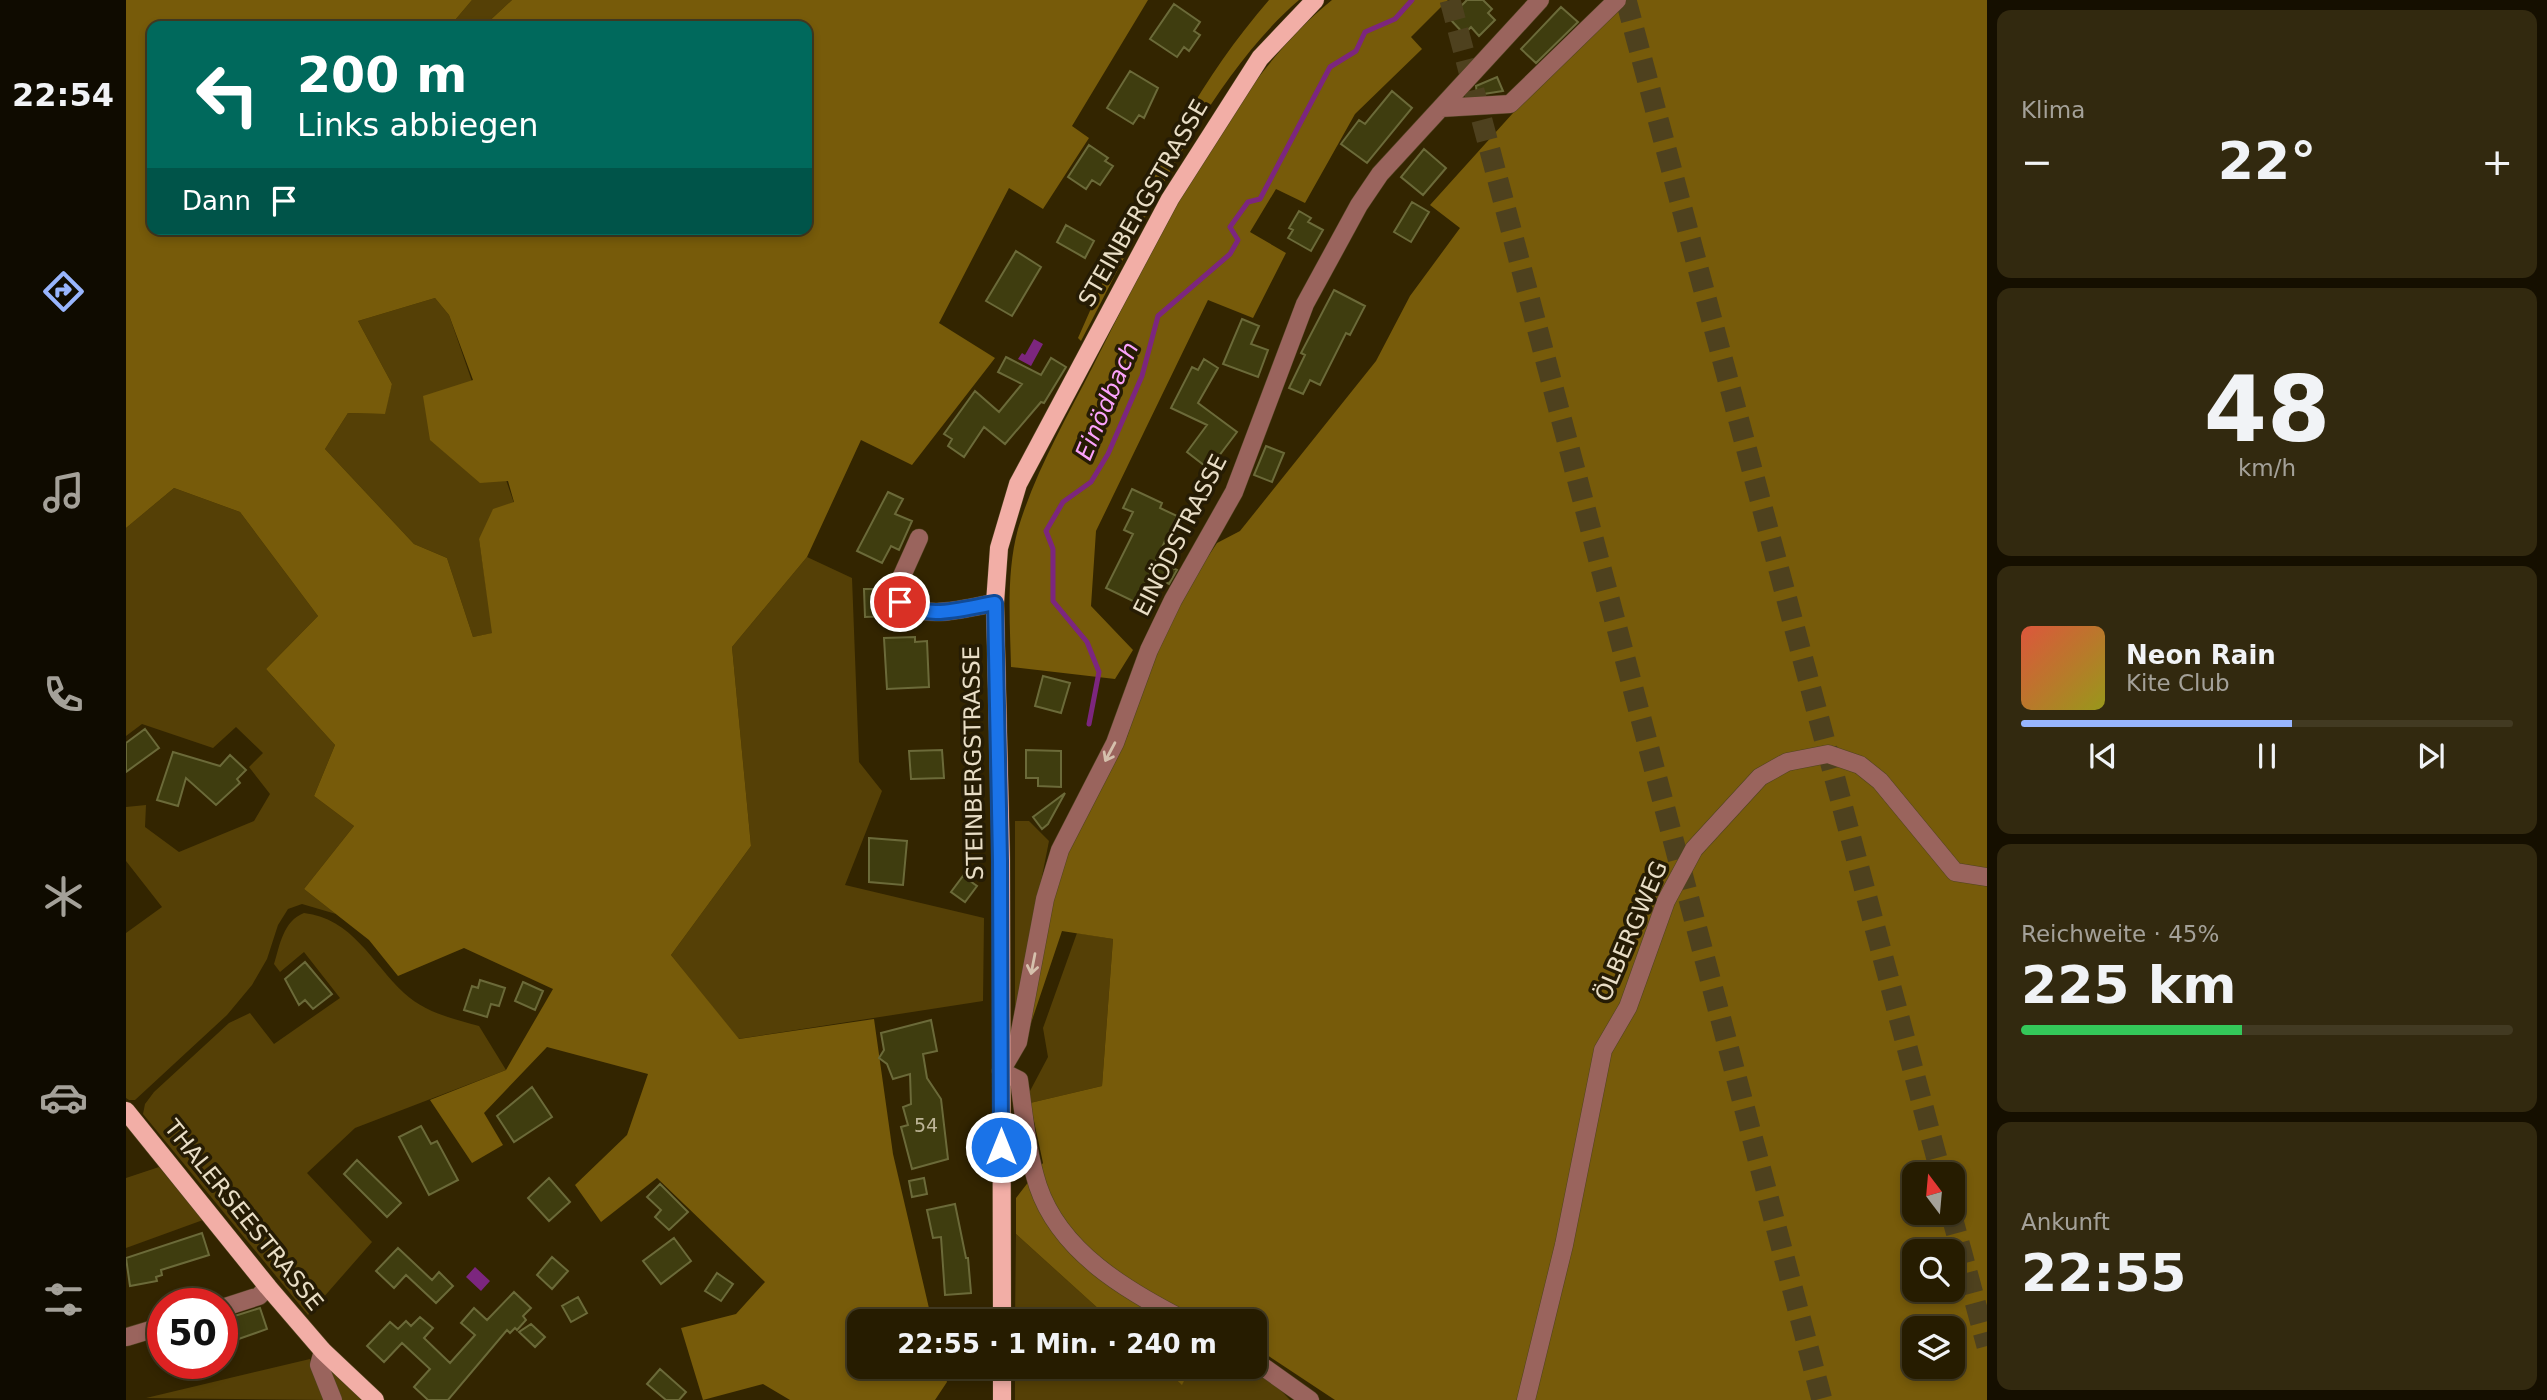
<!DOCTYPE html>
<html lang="de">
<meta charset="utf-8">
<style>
body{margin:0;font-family:"DejaVu Sans",sans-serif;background:#32290f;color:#f1f3f6;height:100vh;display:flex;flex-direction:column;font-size:26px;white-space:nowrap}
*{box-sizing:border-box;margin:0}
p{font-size:23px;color:#a4a199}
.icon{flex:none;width:38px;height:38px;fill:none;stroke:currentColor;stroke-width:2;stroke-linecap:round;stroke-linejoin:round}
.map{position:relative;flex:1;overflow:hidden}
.details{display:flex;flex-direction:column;gap:10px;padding:10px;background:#150f00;width:560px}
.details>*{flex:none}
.hud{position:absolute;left:21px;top:21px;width:665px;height:214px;border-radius:14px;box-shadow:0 4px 10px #0003,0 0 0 2px #423a22;background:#00695c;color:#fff;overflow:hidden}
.needle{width:46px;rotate:344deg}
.buttons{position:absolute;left:1776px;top:1162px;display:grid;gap:14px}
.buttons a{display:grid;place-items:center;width:63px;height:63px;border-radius:14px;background:#261c00;box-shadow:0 4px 10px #0003,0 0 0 2px #423a22;font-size:35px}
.speed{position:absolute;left:21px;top:1288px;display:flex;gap:14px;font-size:35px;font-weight:700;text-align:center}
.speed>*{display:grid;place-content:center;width:91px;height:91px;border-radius:50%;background:#261c00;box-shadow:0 4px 10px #0003,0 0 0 2px #423a22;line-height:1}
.speed .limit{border:10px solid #d22;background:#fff;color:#111}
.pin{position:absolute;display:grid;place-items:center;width:60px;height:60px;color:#fff;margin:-30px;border:4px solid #fff;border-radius:50%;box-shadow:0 2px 7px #0007}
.me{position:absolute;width:77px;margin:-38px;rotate:0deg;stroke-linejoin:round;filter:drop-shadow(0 0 5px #0008)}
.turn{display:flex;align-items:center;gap:24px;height:147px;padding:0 35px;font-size:32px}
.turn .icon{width:91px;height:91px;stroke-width:2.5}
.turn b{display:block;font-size:49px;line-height:60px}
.then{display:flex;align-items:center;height:66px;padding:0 35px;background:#0003;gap:14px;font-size:26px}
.big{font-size:52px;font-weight:700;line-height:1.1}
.details .tile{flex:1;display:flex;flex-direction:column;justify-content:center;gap:10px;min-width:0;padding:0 24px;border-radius:14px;background:#32290f}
.details .dial{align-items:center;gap:0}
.dial b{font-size:91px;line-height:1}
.song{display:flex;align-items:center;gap:21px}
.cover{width:84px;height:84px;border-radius:10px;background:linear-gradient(135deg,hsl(10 70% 55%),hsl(60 70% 35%))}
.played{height:7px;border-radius:4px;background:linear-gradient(90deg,#98b5fd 55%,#423a22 55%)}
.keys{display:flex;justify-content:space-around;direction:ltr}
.heat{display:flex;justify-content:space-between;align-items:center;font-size:38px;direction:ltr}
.charge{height:10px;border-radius:5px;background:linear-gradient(90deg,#34c759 45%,#423a22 0)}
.trip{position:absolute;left:721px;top:1309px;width:420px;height:70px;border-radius:14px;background:#261c00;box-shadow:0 4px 10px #0003,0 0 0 2px #423a22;font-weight:700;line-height:70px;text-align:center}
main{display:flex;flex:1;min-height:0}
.menu{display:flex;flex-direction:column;width:126px;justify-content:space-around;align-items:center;background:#0f0b00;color:#a4a199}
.menu .icon{width:49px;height:49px}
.menu .active{color:#98b5fd}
.menu b{font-size:32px;color:#f1f3f6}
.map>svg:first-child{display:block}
.green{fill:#554006}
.forest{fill:#775b0a;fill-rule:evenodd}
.water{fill:#7c267e}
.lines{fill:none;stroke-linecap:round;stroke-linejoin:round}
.stream{stroke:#7c267e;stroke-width:5}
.building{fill:#3f3d0f;stroke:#6b6a39;stroke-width:2}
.highway-tunnel{stroke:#4e411e;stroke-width:21;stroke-dasharray:21 10;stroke-linecap:butt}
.minor-casing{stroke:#504320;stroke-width:19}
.major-casing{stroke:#504320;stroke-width:19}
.minor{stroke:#9a645d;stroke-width:18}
.major{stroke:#f2aea6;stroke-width:18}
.oneway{stroke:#d5c0ac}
.route-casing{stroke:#114b97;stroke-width:18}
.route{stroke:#1a73e8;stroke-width:12}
.labels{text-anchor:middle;stroke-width:7;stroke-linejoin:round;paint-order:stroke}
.number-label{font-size:19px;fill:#beb698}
.street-label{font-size:23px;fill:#e9dec6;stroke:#261c04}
.water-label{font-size:24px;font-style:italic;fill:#fca3fc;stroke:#261c04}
</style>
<main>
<nav class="menu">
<b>22:54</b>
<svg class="icon active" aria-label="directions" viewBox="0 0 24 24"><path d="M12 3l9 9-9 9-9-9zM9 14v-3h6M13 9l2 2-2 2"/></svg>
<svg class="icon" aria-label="music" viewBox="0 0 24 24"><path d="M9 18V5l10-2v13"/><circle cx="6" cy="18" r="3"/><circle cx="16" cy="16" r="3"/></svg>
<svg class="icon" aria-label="phone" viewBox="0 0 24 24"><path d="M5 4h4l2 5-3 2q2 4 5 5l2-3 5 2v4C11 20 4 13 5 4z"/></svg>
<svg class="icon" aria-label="climate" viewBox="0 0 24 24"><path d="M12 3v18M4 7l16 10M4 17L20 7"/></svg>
<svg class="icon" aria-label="car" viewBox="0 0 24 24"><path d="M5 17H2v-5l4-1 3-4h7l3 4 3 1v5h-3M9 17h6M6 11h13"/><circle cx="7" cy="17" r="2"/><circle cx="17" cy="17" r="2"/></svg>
<svg class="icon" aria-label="filters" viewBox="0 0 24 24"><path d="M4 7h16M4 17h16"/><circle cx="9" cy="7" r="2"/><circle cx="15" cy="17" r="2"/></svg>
</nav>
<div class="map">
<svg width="1861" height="1400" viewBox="0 0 1861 1400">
<rect width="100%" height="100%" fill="#332500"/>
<path class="green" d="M346 0H386L358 26H324Z
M309 298 323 315 388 503 353 539 367 633 347 637 321 558 288 544 199 449 222 413 258 414 266 384 232 321Z
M48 488 114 512 192 616 140 669 209 745 188 796 228 826 178 889 210 914 176 904 162 909 152 925 141 959 126 985 101 1015 9 1100H3L0 1098V933L36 907 0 861V807L20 805 19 827 53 852 128 821 144 794 123 767 137 753 110 727 87 748 16 724 0 736V528Z
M681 557 726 578 733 762 756 791 719 885 858 918 857 1001 612 1039 545 955 625 846 606 647Z
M889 821H903L923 841 889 1013Z
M178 913C226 918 246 963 278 993 298 1012 327 1019 353 1026L380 1070 229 1128 181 1173 246 1242 182 1315 17 1114 19 1104 28 1092 103 1023 124 1013 148 1044 214 998 178 952 154 972 148 964C154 945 157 921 178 913Z
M951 933 987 939 976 1086 904 1103V1091L922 1057 917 1028Z
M33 1167 77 1220 0 1248V1178Z
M890 1234 986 1321H889Z
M184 1359 202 1400 20 1398Z
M201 1365 238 1400H212Z
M889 1367H1037L1056 1384 1065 1367C1113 1367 1129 1362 1164 1400H889Z"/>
<path class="forest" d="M0 0H346L324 26H26V229H681V26H358L386 0H1022L946 126 963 138 917 209 883 188 813 323 869 358 786 465 735 440 681 557 606 647 625 846 545 955 613 1039 748 1019 767 1154 806 1321H733V1367H817L821 1382 809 1400H664L637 1384 577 1400 555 1328 610 1314 639 1282 531 1178 475 1222 449 1185 501 1135 522 1074 421 1047 358 1113 377 1145 346 1163 304 1100 380 1070 427 989 338 948 272 976 243 940 178 889 228 826 188 796 209 745 140 669 192 616 114 512 48 488 0 528ZM309 298 323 315 347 380 297 396 304 440 354 483 382 481 388 502 367 509 353 539 366 633 347 637 321 558 288 544 199 449 222 413 259 414 266 384 232 321Z
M1143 0H1173C1081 79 1012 233 955 341L952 338C1004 220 1057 99 1143 0Z
M1206 0H1322L1285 37 1296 49 1229 114 1179 203 1150 189 1124 232 1160 253 1127 318 1082 300 970 531 965 606 1007 650 989 679 885 667C884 622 880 573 892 529 909 472 940 419 967 366 1026 250 1104 82 1206 0Z
M1499 0H1861V1400H1209L1129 1347V1321H1089L1083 1318 1082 1321H986L890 1234V1198L917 1163 904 1103 976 1086 987 939 936 931 902 1032 913 957 939 854 1001 737 1024 663 1050 605 1091 543 1114 531 1250 361 1284 296 1334 228 1304 205 1387 113ZM1788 1174H1827V1213H1788ZM1788 1251H1827V1290H1788ZM1788 1328H1827V1367H1788Z
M1037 1367H1065L1056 1385Z"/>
<path class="water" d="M908 339 917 344 905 366 892 359 896 353 899 355Z
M349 1267 364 1281 355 1291 340 1277Z"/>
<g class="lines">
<path class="stream" d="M963 724 973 672 961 642 927 601V549L920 531 937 502 965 482 982 454 1016 376 1032 316 1104 254 1112 240 1104 227 1122 202 1134 199 1204 67 1230 51 1239 32 1269 19 1286 0"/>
</g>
<path class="building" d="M1341 0H1357L1366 9 1362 13 1369 20 1353 36 1345 27 1338 34 1323 18Z
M1048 4 1074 22 1068 31 1074 35 1063 51 1058 47 1051 57 1024 39Z
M1435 7 1452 22 1410 63 1395 49Z
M1004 71 1032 88 1018 118 1013 115 1007 124 981 108Z
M1371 77 1377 91 1351 95 1350 86Z
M1266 91 1286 108 1241 163 1215 144 1233 120 1239 124Z
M963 145 982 158 979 161 987 166 974 185 966 180 960 189 942 177Z
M1298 149 1320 168 1297 195 1275 177Z
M1286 202 1303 212 1285 242 1268 232Z
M1173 211 1185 218 1182 222 1197 230 1185 251 1162 238 1167 230 1163 228Z
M940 225 968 241 959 258 931 242Z
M890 251 915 267 886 316 860 301Z
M1208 290 1239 306 1224 335 1220 333 1194 385 1184 380 1177 394 1163 388 1179 355 1175 353Z
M1116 319 1133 326 1125 344 1142 350 1132 377 1097 364Z
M880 357 915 375 925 358 940 367 918 403 915 402 879 444 858 427 838 457 822 446 826 439 818 434 849 391 873 412 896 384 872 372Z
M1078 359 1092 368 1072 403 1111 432 1083 469 1061 452 1081 425 1045 408 1066 367 1072 370Z
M1140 446 1158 453 1146 482 1128 475Z
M1006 489 1036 503 1034 508 1051 516 1030 560 1051 570 1043 584 1027 576 1013 604 980 588 1007 534 998 530 1007 512 997 508Z
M762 492 777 499 769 514 786 521 773 550 765 546 756 563 731 551Z
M738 589H760L766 616 739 617Z
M789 637V642L801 641 803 687 761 689 758 638Z
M917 676 944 683 935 713 909 706Z
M19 729 33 748 0 772V743Z
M816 750 818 778 785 779 783 751Z
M900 750 935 751V787L912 786V778H900Z
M47 752 94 766 104 755 120 770 111 779 114 783 90 805 60 778 52 806 31 800Z
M939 793 922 824 916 829 907 817Z
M743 838 781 841 777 885 743 882Z
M837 876 851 886 839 902 825 892Z
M179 962 206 994 187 1009 179 1000 173 1005 159 979Z
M354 980 379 988 373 1006 365 1004 361 1017 338 1010 346 986 352 988Z
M397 982 417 991 409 1010 389 1001Z
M805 1020 811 1051 797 1054 801 1078 815 1099 822 1159 786 1169 775 1127 782 1125 777 1107 785 1104 784 1074 767 1079 761 1064 753 1058 758 1050 755 1033Z
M406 1087 426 1117 388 1142 371 1116Z
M295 1126 305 1144 311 1141 332 1180 303 1195 273 1137Z
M231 1160 275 1203 261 1217 218 1174Z
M423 1178 444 1202 423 1221 402 1198Z
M798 1178 801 1194 786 1197 783 1181Z
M534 1184 562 1212 543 1230 529 1217 535 1210 521 1197Z
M829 1204 840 1258H842L845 1293 819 1295 815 1237 807 1238 801 1210Z
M76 1233 83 1255 35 1270 36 1275 30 1277 31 1281 4 1286 0 1258Z
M548 1238 565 1261 535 1284 517 1261Z
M272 1248 306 1280 313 1272 327 1286 310 1303 280 1275 268 1288 250 1271Z
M426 1257 442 1271 426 1289 411 1275Z
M591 1273 607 1284 595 1301 579 1291Z
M388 1292 405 1308 397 1316 400 1320 391 1330 389 1328 384 1333 381 1330 322 1400H302L288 1387 304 1369 276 1343 258 1362 241 1346 264 1322 272 1329 280 1321 285 1326 294 1317 307 1328 298 1338 324 1363 349 1335 335 1323 348 1308 361 1320Z
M452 1297 461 1313 445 1322 436 1306Z
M134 1308 141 1329 107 1341 99 1319Z
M405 1324 419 1337 409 1347 393 1332Z
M534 1369 560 1392 553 1400H540L521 1384Z"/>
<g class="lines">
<path class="highway-tunnel" d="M1324 0 1696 1400
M1500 0 1815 1174
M1825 1213 1861 1346"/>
<g class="minor-casing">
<path id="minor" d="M1315 108 1384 104 1491 0
M793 538 771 587 774 602C801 621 838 608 869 603
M96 1308 133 1296 142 1287
M1060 1321C1001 1291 934 1252 912 1186 901 1152 898 1115 893 1080L875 1071 892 1042 919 899 934 850 989 743 1023 650 1047 600 1108 492 1179 304 1233 205 1254 174 1414 0
M1 1337 37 1326
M197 1351 193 1365 207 1400
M1129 1361 1184 1400
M1400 1400 1438 1245 1477 1050 1502 1007 1540 901 1568 849 1634 777 1661 762 1702 754 1734 765 1754 781 1829 872 1861 877"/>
</g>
<g class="major-casing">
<path id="major" d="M0 1111 142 1287 197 1351 249 1400
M876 1321 875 860 869 603 873 548 892 484 1044 199 1134 58 1189 0
M876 1367V1400"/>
</g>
<use href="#minor" class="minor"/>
<use href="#major" class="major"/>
</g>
<defs><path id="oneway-shaft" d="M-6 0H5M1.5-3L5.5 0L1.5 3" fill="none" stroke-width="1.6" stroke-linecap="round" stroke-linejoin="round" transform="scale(1.75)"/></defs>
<g class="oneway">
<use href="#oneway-shaft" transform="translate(984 752) rotate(118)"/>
<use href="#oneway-shaft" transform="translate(907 964) rotate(101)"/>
</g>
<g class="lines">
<g class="route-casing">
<path id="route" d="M774 602C801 621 838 608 869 603L874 860 875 1147"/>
</g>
<use href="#route" class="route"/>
</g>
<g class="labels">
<g class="number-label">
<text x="800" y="1132">54</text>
</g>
<g class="street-label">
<text transform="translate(1017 203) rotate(-60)" y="8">STEINBERGSTRASSE</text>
<text transform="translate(1054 535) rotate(-63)" y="8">EINÖDSTRASSE</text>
<text transform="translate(847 763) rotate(-91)" y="8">STEINBERGSTRASSE</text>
<text transform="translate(1505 931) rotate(-67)" y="8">ÖLBERGWEG</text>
<text transform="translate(118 1215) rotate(51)" y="8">THALERSEESTRASSE</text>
</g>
<g class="water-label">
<text transform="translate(981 401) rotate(-67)" y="8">Einödbach</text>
</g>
</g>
</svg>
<div class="buttons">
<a><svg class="needle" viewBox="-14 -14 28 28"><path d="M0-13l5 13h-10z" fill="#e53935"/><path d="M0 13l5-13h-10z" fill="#a4a199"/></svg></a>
<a><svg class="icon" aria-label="search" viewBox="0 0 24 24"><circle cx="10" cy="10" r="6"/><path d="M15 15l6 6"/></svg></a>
<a><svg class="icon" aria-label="layers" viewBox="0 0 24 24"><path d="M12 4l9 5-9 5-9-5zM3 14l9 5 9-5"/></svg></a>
</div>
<div class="speed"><div class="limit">50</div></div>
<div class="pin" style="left:774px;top:602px;background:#d93025"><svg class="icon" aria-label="arrive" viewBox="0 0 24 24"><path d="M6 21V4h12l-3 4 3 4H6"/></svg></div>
<svg class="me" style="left:875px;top:1147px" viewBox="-20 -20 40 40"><circle r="17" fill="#1a73e8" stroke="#fff" stroke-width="3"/><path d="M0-11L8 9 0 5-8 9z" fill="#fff"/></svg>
<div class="trip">22:55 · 1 Min. · 240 m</div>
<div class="hud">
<div class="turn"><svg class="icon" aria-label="left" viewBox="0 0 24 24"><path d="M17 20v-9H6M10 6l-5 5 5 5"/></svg><div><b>200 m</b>Links abbiegen</div></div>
<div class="then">Dann<svg class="icon" aria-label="arrive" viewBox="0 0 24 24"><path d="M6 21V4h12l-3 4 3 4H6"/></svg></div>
</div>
</div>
<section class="details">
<div class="tile"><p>Klima</p>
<div class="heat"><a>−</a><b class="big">22°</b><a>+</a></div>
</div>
<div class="tile dial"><b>48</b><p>km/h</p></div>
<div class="tile">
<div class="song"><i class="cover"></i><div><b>Neon Rain</b><p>Kite Club</p></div></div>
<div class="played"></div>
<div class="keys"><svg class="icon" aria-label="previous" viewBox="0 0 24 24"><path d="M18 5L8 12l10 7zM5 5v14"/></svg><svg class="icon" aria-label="pause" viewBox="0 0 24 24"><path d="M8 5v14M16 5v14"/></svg><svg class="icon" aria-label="next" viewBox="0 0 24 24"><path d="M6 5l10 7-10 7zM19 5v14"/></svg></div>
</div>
<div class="tile"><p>Reichweite · 45%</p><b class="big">225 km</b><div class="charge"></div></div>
<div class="tile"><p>Ankunft</p><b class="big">22:55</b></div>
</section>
</main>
